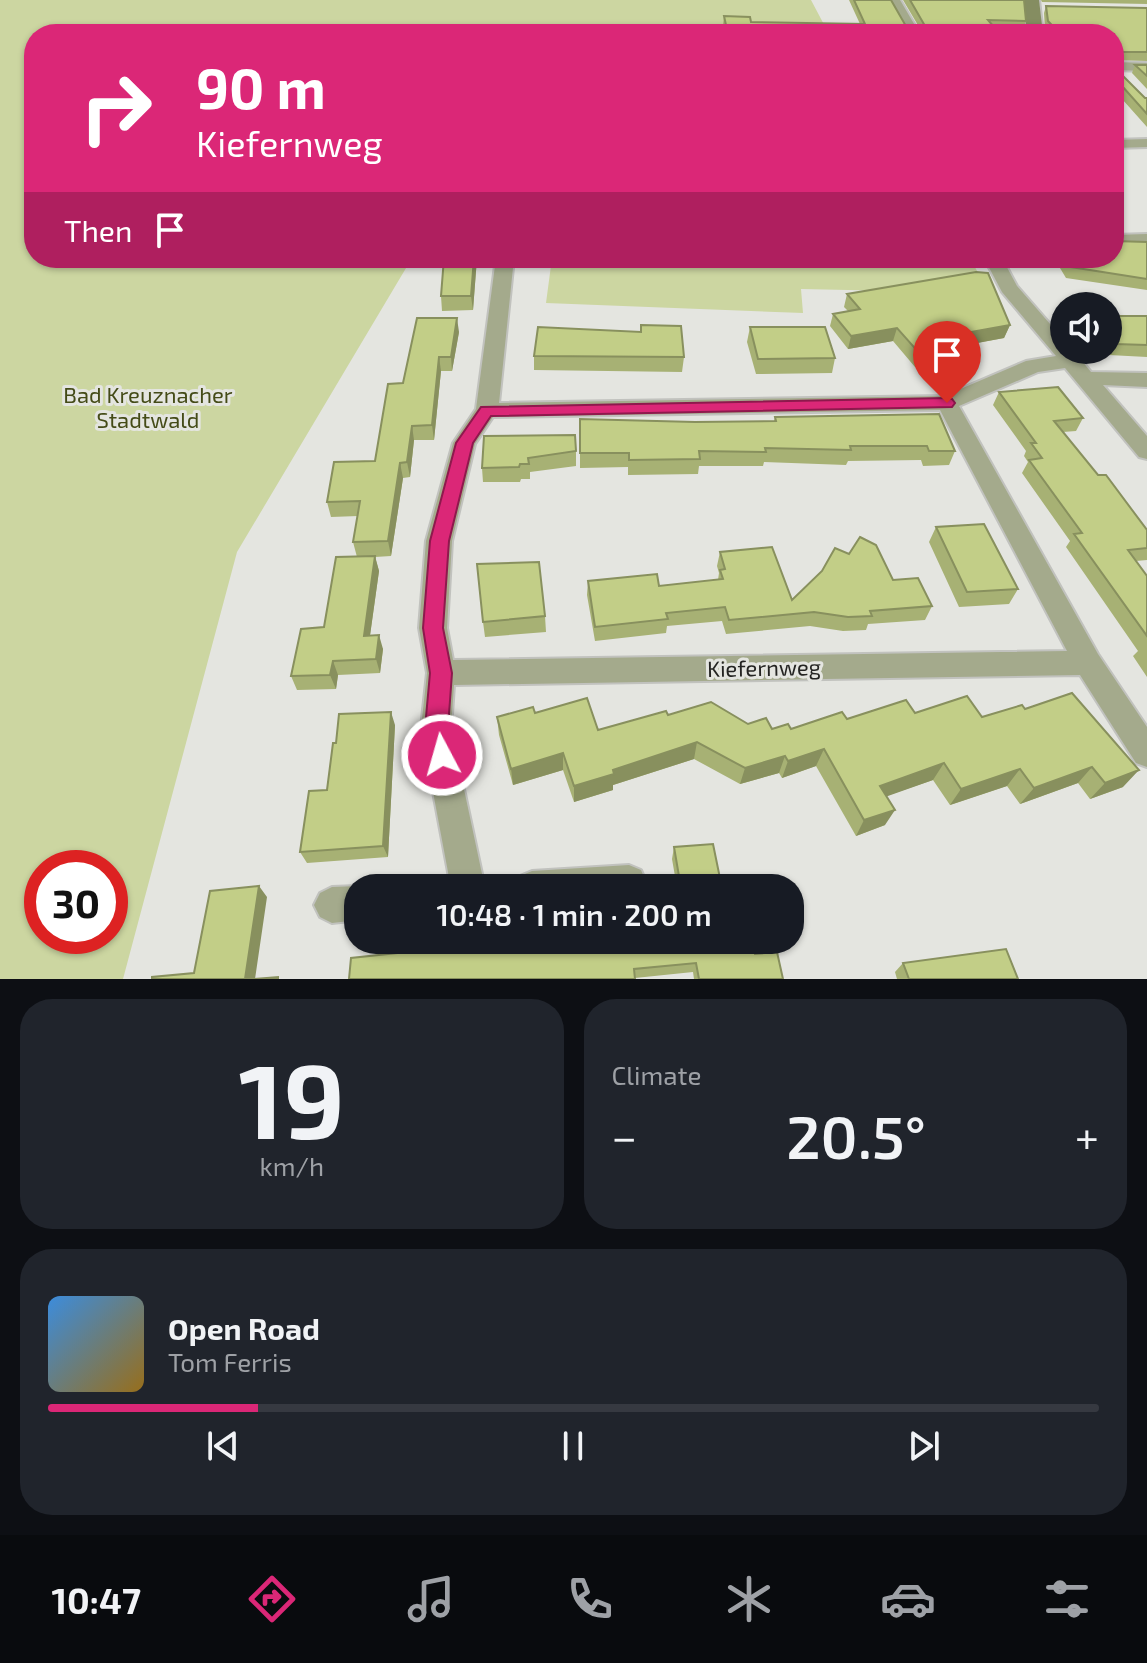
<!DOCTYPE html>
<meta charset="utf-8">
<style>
body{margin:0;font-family:"Exo 2",sans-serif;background:#20242c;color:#f1f3f6;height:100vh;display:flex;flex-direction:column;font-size:30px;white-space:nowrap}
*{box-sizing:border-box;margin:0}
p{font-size:26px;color:#9ea1a6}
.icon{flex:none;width:44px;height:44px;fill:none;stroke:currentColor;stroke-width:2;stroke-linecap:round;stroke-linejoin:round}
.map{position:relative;height:979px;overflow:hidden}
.sheet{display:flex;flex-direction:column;gap:20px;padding:20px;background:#0d0f14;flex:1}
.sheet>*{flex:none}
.top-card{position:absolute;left:24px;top:24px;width:1100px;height:244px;border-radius:32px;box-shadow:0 2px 6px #0004;background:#db2777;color:#fff;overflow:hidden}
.buttons{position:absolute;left:1050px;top:292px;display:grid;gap:16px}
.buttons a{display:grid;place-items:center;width:72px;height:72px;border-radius:50%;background:#171b24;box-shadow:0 2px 6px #0004;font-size:40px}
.speed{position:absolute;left:24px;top:850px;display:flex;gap:16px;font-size:40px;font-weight:700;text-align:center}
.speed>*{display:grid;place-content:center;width:104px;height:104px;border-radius:50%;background:#171b24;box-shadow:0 2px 6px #0004;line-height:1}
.speed .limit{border:12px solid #d22;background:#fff;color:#111}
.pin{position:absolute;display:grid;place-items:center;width:68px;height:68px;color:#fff;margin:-82px -34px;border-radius:50% 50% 50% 0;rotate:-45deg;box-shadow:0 0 8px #0007}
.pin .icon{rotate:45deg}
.me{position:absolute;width:88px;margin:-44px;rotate:354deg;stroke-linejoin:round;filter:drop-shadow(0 0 6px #0008)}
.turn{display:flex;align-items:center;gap:28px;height:168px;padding:0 40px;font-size:36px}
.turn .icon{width:104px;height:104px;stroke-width:2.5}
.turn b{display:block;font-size:56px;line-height:68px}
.then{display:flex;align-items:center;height:76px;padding:0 40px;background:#0003;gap:16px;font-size:30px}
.big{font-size:60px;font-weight:600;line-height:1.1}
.sheet .widget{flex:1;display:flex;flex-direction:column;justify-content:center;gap:12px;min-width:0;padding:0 28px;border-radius:32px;background:#20242c}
.sheet .dial{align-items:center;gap:0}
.dial b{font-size:104px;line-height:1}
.song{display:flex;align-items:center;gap:24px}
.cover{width:96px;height:96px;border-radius:12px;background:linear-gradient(135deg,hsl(210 70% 55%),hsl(40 70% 35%))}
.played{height:8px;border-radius:4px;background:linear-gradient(90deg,#db2777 20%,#363941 20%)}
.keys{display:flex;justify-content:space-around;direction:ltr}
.heat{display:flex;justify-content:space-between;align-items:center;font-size:44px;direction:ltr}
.sheet .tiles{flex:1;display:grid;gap:20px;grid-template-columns:1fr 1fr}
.widget:last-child{grid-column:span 2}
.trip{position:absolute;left:344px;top:874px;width:460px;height:80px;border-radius:32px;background:#171b24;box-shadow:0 2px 6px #0004;font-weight:600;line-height:80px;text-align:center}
.tabs{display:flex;height:128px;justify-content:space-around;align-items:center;background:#090b0e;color:#9ea1a6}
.tabs .icon{width:56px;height:56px}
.tabs .on{color:#db2777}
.tabs b{font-size:36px;color:#f1f3f6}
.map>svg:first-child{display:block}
.green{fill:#ccd6a1;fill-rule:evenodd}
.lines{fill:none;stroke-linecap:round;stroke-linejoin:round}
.street-casing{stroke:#c1c2be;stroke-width:4}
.secondary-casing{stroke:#c1c2be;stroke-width:4}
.street{fill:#a4aa8c;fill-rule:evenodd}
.secondary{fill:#858d61;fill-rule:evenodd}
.wall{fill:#a7b174}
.shaded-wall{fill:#88905e}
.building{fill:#c2ce87;stroke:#88905e;stroke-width:2}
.route{fill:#db2777;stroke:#8e194d;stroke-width:2}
.labels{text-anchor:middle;stroke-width:6;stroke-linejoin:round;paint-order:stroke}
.park-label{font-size:22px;fill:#444b17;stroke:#e4e5e0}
.street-label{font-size:22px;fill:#242422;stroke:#e4e5e0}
</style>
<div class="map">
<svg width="1147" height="979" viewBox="0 0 1147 979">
<rect width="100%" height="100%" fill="#e4e5e0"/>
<path class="green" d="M0 0H811L829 34H34V258H412L237 552 123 979H0ZM42 868H110V936H42Z
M552 258H970L989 293 801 289 803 313 546 303Z"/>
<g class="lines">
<g class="street-casing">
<path id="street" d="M888 0H900L920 34H908Z
M1114 62 1147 63V71L1114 70Z
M1147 139V147L1114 148V140Z
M1147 234V244L1114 245V235Z
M496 258H514L499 403 944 396 1026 361 1056 356 1002 292 984 258H1002L1017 286 1064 340V350H1073L1091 372 1147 373V387L1103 385 1147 436V459L1139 457 1065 368 1038 372 959 406 1098 654 1147 727V767L1136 763 1080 675 454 685 451 728 485 888H451L421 728 427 673 419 628 426 541 453 443 476 409ZM940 410 1067 651 453 660 447 628 452 541 475 444 493 417Z
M629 865 641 870 646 882 644 888H515L520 876 532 871Z
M358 886 364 888H358V920L332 923 320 917 314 905 320 893 332 887Z"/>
</g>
<g class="secondary-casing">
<path id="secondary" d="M1023 0H1039L1043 34H1027Z"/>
</g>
<use href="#street" class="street"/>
<use href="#secondary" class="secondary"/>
</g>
<path class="wall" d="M849 0H891L907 28 919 27 903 0H1024L1026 21 1023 29 995 28 1000 34H709V25H723L724 16 751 22 860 24Z
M1041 0H1147V4L1042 2Z
M1046 6 1147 8V61L1115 60V68L1145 98H1147V127L1114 90V34H1050L1045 29 1044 13Z
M1135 65H1147V89L1132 73Z
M1147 242V290L1066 278 1054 258H1114Z
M477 258 473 310 442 311 441 296Z
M847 294 1010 325 1004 338 965 345 961 359 915 367 893 341 848 349 830 326 833 314 848 311 844 307Z
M1108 316H1147V357L1109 355 1106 350H1108Z
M750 327 835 358 832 373 756 374 747 342Z
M459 332 452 371H441L434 440H414L410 477 403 478 391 556 375 557 379 571 370 635 383 649 380 673 338 675 336 689 297 690 291 676 324 627 357 557 353 542 358 516 331 517 327 502 375 461 403 383Z
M534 356 684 357 682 372 534 370Z
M999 392 1083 418 1076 431 1063 432 1147 548V560L1136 561 1147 576V677L1133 656 1138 651 1066 547 1070 541 1022 473 1028 462 1024 456 1026 451 993 405Z
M775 417 955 451 949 465 923 466 921 460 848 461 846 465 764 462 763 466H699L698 474 628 475V467L580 468V419L695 422 774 421Z
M484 436 576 451V466L530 472V479H521L520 482H483L482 468Z
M936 527 1018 589 1009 604 959 607 929 542Z
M720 552 792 600 893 580 932 606 925 620 868 624 866 630 843 631 810 626 726 634 722 621 667 626 666 633 595 641 587 595 588 581 659 586 718 580 719 573 717 566Z
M545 616 546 632 485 637 483 622Z
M1025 709 1123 787 1090 799 1078 783 1020 804 1007 786 950 805 933 780 886 796 885 825 856 836 816 766 782 778 779 773 740 784 694 759 613 785V790L574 802 563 770 513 785 499 735 497 717 535 713 598 730 668 715 748 724 772 729H791L847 719 915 713 982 717Z
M395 725 388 857 307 863 300 852 327 790 336 743Z
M674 847 722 888H677L672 859Z
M755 954 783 979H694L693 972 635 978 349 979Z
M903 963 1018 979H897L895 972Z"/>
<path class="shaded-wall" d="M474 258H477L473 310 471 296Z
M457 318 459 332 452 371 451 357Z
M1010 325 1004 338 951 348 955 335Z
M897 328 893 341 848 349 851 336Z
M966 346 961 359 915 367 920 354Z
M439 357 441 371 434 440 432 425Z
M412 426 414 440 410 477 407 462Z
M400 463 403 478 391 556 388 541Z
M375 556 379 571 368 650 364 636Z
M379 635 383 649 380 673 376 659Z
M333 661 338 675 336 689 330 675Z
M391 712 395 725 388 857 383 846Z
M697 742 694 759 613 785V790L574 802V786L613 770Z
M824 749 816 766 782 778 788 761Z
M563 753V770L513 785 511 769Z
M785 756 779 773 740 784 745 768Z
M944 763 933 780 871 802 880 786Z
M1092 767 1078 783 1020 804 1034 788Z
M1020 769 1007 786 950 805 961 789Z
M1139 770 1123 787 1090 799 1105 783Z
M895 810 885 825 856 836 864 820Z
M259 886 267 897 255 979H245Z"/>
<path class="building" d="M854 0H891L907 28 925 26 910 0H1024L1026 21 988 20 1000 34H711L709 25H726L724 16 750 17 751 22 865 24Z
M1046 6 1147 8V52H1115V68L1145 98H1147V114L1114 77V34H1060L1048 21Z
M1135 65H1147V76Z
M1114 241 1147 242V279L1071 267 1065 258H1114Z
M444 258H474L471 296H441Z
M976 272 988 273 1010 325 955 335 966 346 920 354 897 328 851 336 833 314 860 309 847 294Z
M1108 316H1147V345L1115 344 1108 334Z
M417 318H457L451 357H439L432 425 412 426 407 462 400 463 388 541 353 542 360 501 327 502 334 462 375 461 388 384 403 383Z
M641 325 681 326 684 357 534 356 538 327 641 332Z
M750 327H825L835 358 758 359Z
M1058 387 1083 418 1054 421 1098 475H1106L1147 530V548L1128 550 1147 576V636L1074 534 1082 533 1029 460 1042 458 1031 443H1036L999 392Z
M939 414 955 451H929L927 446H850L851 450 765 448 766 452 699 451 700 459 629 460V453H580V419L695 422 776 421 775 417Z
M575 435 576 451 528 458 529 464H520L519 467 482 468 484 436Z
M984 524 1018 589 967 592 936 527Z
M860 537 876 545 893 580 918 578 932 606 870 611 872 616 848 617 814 612 729 620 725 607 666 613 668 619 595 627 588 581 657 574 659 586 723 579 720 570 725 569 720 552 772 547 792 600 822 571 835 548 849 554Z
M375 556 364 636 379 635 376 659 333 661 330 675 291 676 301 629 324 627 336 557Z
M539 562 545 616 483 622 477 564Z
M1072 693 1139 770 1105 783 1092 767 1034 788 1020 769 961 789 944 763 880 786 895 810 864 820 824 749 788 761 785 756 745 768 697 742 613 770 614 774 574 786 563 753 511 769 497 717 533 707 535 713 587 698 598 730 666 711 668 715 711 702 748 724 766 718 772 729 788 724 791 729 842 712 847 719 906 700 915 713 967 696 982 717 1022 705 1025 709Z
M391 712 383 846 300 852 309 791 327 790 333 743H336L339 714Z
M713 844 722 888H681L674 847Z
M259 886 245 979H152V977L194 973 210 891Z
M520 940H752L755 954 777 952 783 979H699L696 963 634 969 635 979H349L351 958Z
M1006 949 1018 979H909L903 963Z
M278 977V979H254Z"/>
<path class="route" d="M947 398 952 399 955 403 952 407 491 416 473 443 449 541 443 628 452 673 448 728 454 755 450 763 442 766 433 763 425 728 430 673 423 628 430 541 456 443 481 407Z"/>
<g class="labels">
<g class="park-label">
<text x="148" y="403">Bad Kreuznacher<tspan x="148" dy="25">Stadtwald</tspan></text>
</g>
<g class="street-label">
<text transform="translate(764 668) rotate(-1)" y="8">Kiefernweg</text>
</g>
</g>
</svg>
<div class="buttons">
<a><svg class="icon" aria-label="sound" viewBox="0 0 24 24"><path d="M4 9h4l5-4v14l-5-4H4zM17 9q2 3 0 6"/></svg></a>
</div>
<div class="speed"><div class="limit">30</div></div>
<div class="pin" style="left:947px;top:403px;background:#d93025"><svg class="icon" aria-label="arrive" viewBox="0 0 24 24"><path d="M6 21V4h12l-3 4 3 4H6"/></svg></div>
<svg class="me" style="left:442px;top:755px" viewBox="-20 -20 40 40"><circle r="17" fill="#db2777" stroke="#fff" stroke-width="3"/><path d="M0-11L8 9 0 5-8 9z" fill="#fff"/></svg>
<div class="trip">10:48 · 1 min · 200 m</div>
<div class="top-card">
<div class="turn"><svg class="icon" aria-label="right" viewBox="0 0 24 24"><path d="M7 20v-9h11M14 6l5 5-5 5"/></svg><div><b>90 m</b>Kiefernweg</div></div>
<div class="then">Then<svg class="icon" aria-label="arrive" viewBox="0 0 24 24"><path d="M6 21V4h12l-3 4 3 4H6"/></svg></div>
</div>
</div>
<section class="sheet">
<div class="tiles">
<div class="widget dial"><b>19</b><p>km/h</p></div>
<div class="widget"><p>Climate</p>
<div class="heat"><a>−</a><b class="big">20.5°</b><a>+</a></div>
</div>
<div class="widget">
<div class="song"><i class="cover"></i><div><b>Open Road</b><p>Tom Ferris</p></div></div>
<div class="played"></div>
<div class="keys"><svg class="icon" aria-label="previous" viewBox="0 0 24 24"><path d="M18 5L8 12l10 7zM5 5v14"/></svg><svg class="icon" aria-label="pause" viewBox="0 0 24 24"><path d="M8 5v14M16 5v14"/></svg><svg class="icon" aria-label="next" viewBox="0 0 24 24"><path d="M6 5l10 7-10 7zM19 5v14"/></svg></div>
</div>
</div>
</section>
<nav class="tabs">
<b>10:47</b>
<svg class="icon on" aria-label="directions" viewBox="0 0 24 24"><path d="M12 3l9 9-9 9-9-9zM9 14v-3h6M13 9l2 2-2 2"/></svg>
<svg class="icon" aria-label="music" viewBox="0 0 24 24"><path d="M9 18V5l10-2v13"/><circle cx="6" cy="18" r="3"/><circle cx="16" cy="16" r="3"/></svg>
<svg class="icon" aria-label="phone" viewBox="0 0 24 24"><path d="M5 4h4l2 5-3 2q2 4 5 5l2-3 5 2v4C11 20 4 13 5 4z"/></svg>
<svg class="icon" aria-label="climate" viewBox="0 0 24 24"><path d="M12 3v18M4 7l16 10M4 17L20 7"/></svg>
<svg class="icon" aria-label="car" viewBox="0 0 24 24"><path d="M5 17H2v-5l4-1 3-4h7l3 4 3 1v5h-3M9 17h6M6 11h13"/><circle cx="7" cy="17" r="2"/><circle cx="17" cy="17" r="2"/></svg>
<svg class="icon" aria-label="filters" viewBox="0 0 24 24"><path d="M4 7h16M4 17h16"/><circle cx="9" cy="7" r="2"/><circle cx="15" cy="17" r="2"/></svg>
</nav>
